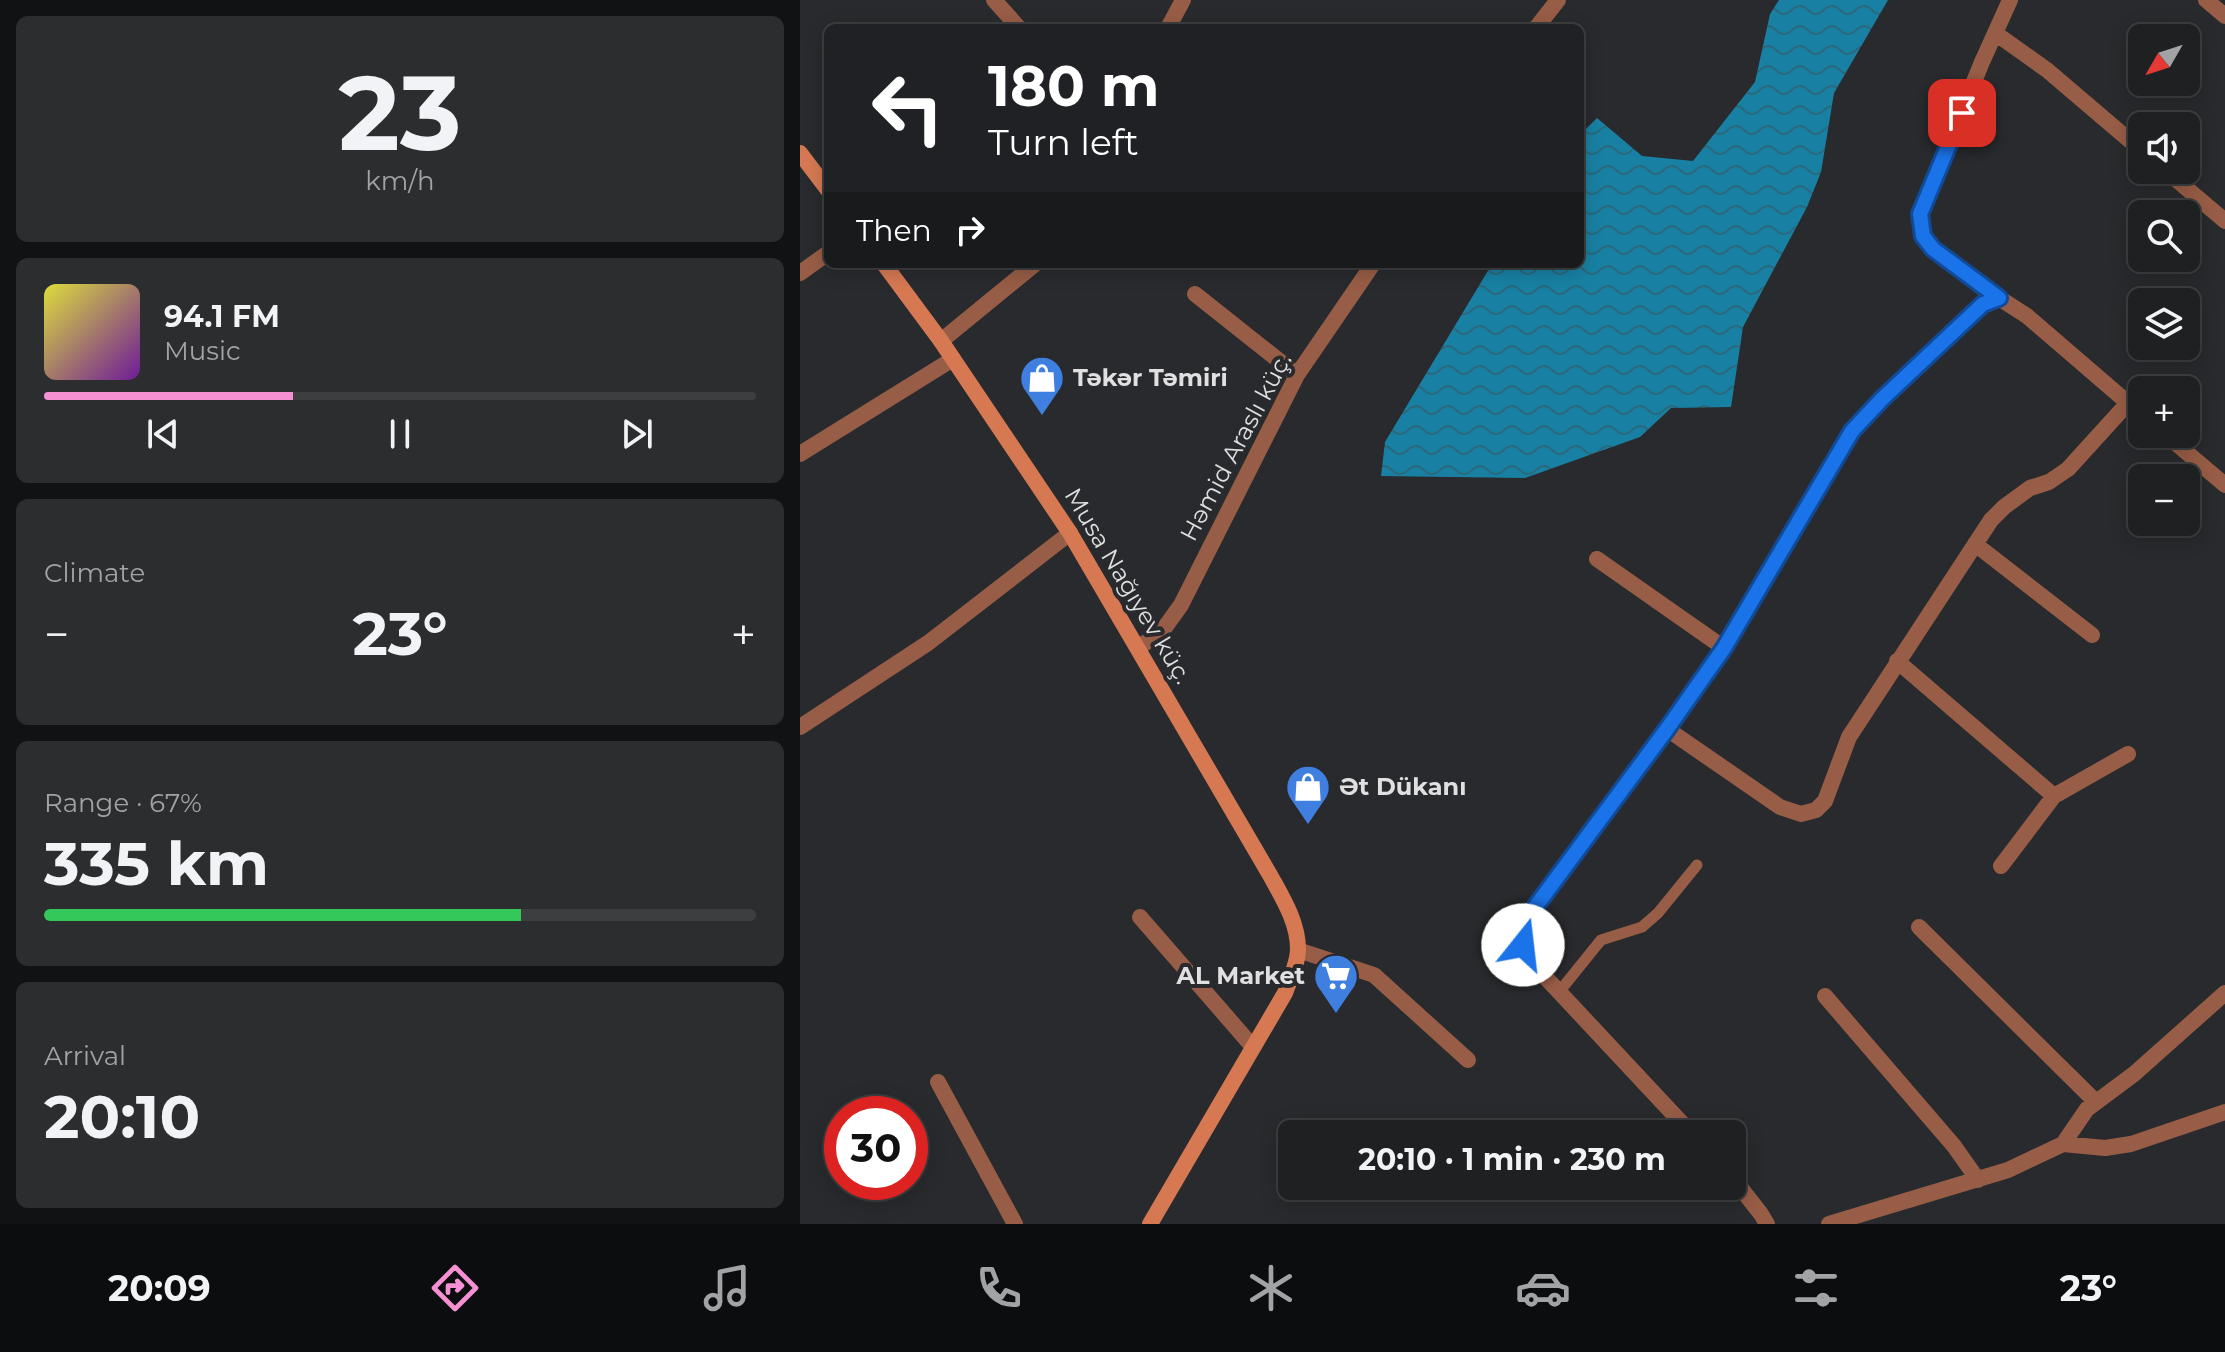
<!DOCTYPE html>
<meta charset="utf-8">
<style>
body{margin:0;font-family:Montserrat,sans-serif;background:#2c2d2f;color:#f1f3f6;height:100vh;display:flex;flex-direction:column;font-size:30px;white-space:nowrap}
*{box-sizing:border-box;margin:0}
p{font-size:26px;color:#a1a3a5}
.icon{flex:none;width:44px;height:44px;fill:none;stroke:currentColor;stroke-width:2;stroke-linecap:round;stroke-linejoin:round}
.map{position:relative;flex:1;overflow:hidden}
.panel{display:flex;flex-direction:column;gap:16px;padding:16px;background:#111213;width:800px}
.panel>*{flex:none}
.hud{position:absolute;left:24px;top:24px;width:760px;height:244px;border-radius:12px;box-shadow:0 4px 20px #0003,0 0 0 2px #3c3e40;background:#202124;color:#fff;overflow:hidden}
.needle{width:52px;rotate:231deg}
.fabs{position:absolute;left:1328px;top:24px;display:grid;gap:16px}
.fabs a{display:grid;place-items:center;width:72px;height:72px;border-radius:12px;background:#1f2022;box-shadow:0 4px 20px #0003,0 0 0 2px #3c3e40;font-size:40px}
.speed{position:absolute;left:24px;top:1096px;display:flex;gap:16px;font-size:40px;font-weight:700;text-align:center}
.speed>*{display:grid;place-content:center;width:104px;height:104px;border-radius:50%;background:#1f2022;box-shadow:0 4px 20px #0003,0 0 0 2px #3c3e40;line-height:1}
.speed .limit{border:12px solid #d22;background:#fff;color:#111}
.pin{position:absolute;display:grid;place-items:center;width:68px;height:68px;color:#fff;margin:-34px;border-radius:16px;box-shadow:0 4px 12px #0006}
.me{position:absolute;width:88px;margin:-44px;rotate:16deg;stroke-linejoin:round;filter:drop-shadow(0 0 6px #0008)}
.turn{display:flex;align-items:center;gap:28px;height:168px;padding:0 32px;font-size:36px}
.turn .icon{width:104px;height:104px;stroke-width:2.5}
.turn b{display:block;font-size:56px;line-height:68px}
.then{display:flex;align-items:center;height:76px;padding:0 32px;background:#0003;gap:16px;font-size:30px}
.big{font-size:60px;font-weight:700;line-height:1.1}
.panel .card{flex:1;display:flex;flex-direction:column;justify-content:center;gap:12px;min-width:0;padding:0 28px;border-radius:12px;background:#2c2d2f}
.panel .dial{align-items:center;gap:0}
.dial b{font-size:104px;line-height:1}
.song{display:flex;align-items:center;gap:24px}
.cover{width:96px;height:96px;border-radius:12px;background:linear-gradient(135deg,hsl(60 70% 55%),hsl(280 70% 35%))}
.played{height:8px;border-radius:4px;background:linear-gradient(90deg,#f591d2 35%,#3c3e40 35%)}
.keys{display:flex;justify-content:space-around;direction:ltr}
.heat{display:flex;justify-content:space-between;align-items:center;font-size:44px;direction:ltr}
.charge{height:12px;border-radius:6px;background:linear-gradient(90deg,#34c759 67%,#3c3e40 0)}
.trip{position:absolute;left:478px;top:1120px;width:468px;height:80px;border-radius:12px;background:#1f2022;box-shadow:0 4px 20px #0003,0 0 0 2px #3c3e40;font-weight:700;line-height:80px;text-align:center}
.tab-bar{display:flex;height:128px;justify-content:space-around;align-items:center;background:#0c0d0e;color:#a1a3a5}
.tab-bar .icon{width:56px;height:56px}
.tab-bar .current{color:#f591d2}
.tab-bar b{font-size:36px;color:#f1f3f6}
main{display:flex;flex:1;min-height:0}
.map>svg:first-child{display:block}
.water{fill:url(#water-waves)}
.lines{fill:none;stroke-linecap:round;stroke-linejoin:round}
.lane{stroke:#985d46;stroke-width:11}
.street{stroke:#985d46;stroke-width:16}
.secondary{stroke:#d67953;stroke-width:16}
.route-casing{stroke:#114b97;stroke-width:20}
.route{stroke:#1a73e8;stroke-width:14}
.labels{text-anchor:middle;stroke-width:8;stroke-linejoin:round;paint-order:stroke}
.poi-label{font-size:24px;font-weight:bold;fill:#e0e0e2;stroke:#292a2d;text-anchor:start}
.street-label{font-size:24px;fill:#e0e0e2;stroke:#292a2d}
</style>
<main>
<section class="panel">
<div class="card dial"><b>23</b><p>km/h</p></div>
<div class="card">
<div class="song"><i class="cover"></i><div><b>94.1 FM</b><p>Music</p></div></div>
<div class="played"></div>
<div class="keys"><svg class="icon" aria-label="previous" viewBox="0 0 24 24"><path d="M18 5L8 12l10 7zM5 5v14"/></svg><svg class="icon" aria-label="pause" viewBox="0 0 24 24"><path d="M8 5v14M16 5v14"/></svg><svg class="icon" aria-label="next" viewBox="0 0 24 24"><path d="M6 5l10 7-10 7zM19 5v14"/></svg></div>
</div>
<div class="card"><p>Climate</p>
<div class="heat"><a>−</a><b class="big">23°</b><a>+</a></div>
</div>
<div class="card"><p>Range · 67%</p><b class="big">335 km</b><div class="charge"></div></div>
<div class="card"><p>Arrival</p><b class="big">20:10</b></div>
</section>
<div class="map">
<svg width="1425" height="1224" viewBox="0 0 1425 1224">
<defs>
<pattern id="water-waves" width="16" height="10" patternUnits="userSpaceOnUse" patternTransform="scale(2)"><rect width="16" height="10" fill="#1881a3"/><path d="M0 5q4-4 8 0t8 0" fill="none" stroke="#29687d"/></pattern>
</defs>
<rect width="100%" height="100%" fill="#292a2d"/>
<path class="water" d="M979 0H1088L1034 93 1021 172 1007 207 943 327 931 407 871 408 840 437 725 478 581 476 585 442 692 264H780V135L797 118 842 156 893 161 955 82 970 14Z"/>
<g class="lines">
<path class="lane" d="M759 992 801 940 842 927 858 913 897 865"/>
<path class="street" d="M194 0 219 28
M1406 0 1425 16
M368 28 383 0
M736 28 758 0
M1195 33 1247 70 1342 151
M1365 170 1425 221
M0 273 28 253
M395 294 497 375
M1199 298 1133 249 1123 236 1120 214 1182 62 1210 0
M141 341 235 264
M1365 434 1425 485
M0 454 153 359
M1175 544 1292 635
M797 559 924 648
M338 648 363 630 381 605 497 375 573 264
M1097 661 1254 796
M0 727 128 643 270 533
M867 729 924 648 1052 431 1082 399 1183 304 1199 298 1227 316 1342 415
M1201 866 1254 796 1328 754
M340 917 453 1047
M1119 927 1296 1102
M498 950 574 975 668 1060
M1025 996 1154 1146 1178 1180
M138 1082 215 1224
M892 1134 734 965C720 939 718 935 733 910L867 729 980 807 1001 814 1016 810 1025 801 1049 737 1191 520 1204 507 1230 488 1249 482 1268 469 1328 403
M1263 1144 1287 1109 1334 1074 1425 993
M932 1177 961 1214 967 1224
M1029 1224 1208 1170 1263 1144 1305 1148 1331 1144 1425 1112"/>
<path class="secondary" d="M0 153 28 190
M84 264 141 341 270 533 470 875C482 897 498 922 498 949 498 963 490 979 485 993L350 1224"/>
</g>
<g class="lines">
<g class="route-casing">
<path id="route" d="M723 945V928L733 910 867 729 924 648 1052 431 1082 399 1183 304 1199 298 1133 249 1123 236 1120 214 1162 113"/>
</g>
<use href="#route" class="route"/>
</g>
<defs>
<g id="shop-pin" transform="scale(2.3)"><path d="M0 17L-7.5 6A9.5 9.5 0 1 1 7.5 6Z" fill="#3f7fe0" stroke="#292a2d"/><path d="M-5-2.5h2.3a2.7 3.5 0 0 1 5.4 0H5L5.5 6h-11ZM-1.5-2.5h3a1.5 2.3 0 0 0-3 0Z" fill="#fff"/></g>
<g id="supermarket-pin" transform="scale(2.3)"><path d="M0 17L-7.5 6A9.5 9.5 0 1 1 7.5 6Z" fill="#3f7fe0" stroke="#292a2d"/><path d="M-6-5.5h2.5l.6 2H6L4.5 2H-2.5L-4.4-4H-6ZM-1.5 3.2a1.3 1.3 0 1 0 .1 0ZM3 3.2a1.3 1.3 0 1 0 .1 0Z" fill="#fff"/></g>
</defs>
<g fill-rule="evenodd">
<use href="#shop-pin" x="242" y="378"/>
<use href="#shop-pin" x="508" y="787"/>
<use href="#supermarket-pin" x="536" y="976"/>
</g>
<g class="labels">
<g class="poi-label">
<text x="273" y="386">Təkər Təmiri</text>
<text x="539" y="795">Ət Dükanı</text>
<text x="505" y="984" text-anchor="end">AL Market</text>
</g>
<g class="street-label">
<text transform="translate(436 447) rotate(-62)" y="8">Həmid Araslı küç.</text>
<text transform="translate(328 586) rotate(59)" y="8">Musa Nağıyev küç.</text>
</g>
</g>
</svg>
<div class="fabs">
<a><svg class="needle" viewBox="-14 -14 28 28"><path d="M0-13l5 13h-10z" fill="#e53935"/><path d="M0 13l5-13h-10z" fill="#a1a3a5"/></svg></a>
<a><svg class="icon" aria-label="sound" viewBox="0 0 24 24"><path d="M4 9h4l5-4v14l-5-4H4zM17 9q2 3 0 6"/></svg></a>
<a><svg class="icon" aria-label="search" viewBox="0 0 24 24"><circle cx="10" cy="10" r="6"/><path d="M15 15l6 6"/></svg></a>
<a><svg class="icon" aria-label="layers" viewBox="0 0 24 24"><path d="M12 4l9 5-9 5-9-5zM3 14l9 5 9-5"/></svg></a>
<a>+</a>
<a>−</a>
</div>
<div class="speed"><div class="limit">30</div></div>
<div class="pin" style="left:1162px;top:113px;background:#d93025"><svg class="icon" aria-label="arrive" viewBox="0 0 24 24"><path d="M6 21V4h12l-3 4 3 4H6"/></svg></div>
<svg class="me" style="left:723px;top:945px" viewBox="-20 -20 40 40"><circle r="19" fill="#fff"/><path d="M0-13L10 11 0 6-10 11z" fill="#1a73e8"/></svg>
<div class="trip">20:10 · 1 min · 230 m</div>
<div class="hud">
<div class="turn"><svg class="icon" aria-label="left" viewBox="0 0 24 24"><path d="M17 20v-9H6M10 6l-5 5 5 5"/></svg><div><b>180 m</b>Turn left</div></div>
<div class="then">Then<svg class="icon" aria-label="right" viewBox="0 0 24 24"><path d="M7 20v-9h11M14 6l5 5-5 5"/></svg></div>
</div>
</div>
</main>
<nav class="tab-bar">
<b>20:09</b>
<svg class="icon current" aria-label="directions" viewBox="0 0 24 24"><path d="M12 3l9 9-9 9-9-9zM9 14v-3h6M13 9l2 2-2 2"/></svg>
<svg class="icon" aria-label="music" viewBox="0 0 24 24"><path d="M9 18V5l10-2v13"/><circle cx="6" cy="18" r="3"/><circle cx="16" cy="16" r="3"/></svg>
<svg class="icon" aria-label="phone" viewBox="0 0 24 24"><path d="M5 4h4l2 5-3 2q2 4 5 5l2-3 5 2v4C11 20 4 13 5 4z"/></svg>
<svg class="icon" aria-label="climate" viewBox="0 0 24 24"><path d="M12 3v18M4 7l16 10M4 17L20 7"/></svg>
<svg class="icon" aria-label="car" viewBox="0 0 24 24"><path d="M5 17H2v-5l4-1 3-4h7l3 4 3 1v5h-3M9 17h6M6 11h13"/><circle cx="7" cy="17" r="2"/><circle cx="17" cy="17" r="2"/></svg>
<svg class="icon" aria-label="filters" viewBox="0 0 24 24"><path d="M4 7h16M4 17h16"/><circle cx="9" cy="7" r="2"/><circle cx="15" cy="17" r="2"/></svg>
<b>23°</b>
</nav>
